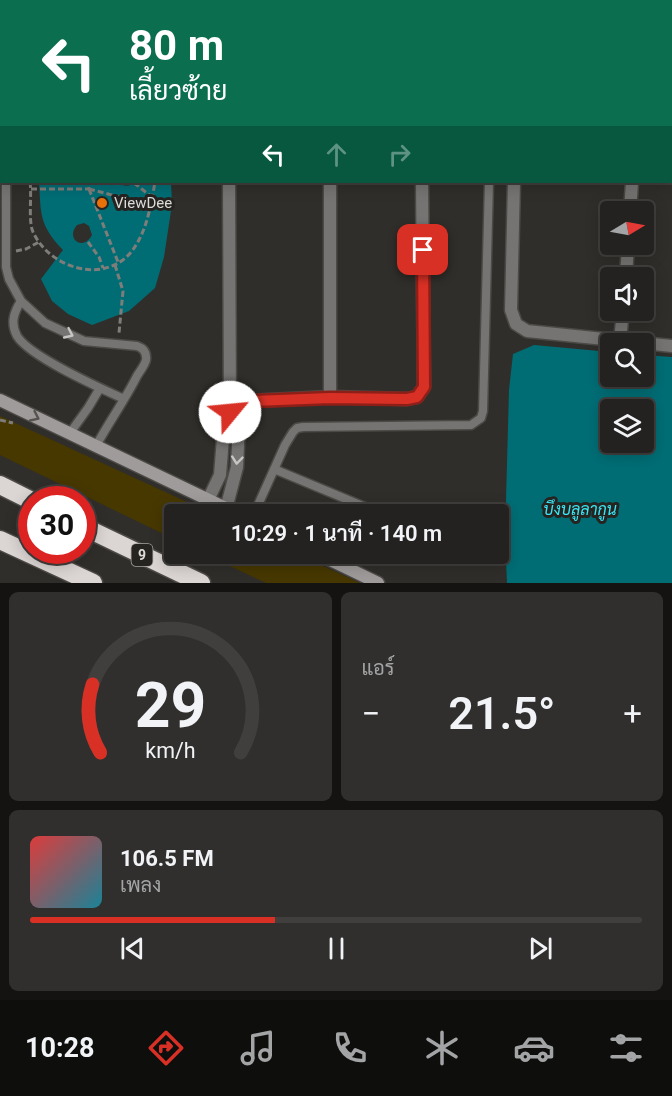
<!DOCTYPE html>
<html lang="th">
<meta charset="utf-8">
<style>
body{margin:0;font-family:Roboto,Sarabun,sans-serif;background:#302f2d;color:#f1f3f6;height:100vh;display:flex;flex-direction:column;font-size:22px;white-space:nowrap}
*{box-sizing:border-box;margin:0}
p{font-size:20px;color:#a3a4a5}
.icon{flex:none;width:33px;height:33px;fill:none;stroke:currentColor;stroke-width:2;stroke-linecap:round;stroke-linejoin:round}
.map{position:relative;height:583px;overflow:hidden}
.details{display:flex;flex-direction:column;gap:9px;padding:9px;background:#141312;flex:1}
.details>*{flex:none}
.hud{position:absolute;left:0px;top:0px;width:672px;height:183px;box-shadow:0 3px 15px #0003,0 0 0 2px #413f3e;background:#0b6e4f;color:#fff;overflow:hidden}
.needle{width:39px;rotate:80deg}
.fabs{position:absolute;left:600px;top:201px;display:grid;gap:12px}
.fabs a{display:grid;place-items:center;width:54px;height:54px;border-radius:6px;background:#242220;box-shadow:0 3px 15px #0003,0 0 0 2px #413f3e;font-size:30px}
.speed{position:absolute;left:18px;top:486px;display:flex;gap:12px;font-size:30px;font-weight:700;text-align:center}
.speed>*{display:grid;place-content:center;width:78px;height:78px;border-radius:50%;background:#242220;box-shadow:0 3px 15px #0003,0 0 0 2px #413f3e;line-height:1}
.speed .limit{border:9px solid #d22;background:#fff;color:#111}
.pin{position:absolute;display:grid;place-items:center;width:51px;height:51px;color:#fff;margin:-26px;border-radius:12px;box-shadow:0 3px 9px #0006}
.me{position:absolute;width:66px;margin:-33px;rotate:62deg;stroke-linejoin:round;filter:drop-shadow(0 0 4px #0008)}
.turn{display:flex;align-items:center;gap:21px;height:126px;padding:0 30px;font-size:27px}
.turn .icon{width:78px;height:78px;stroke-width:2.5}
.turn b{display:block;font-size:42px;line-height:51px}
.lanes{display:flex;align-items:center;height:57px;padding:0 30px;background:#0003;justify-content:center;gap:30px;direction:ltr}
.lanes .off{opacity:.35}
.big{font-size:45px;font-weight:600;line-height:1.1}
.details .widget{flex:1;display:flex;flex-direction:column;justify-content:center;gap:9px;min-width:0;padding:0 21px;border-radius:9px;background:#302f2d}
.details .dial{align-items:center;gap:0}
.dial svg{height:156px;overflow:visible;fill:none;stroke:#413f3e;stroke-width:7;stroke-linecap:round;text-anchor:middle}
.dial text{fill:#f1f3f6;stroke:none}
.song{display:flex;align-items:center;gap:18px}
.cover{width:72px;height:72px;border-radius:9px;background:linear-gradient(135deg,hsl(0 70% 55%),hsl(190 70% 35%))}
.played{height:6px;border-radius:3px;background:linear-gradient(90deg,#d93025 40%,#413f3e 40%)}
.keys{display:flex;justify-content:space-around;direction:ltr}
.heat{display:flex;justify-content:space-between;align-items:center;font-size:33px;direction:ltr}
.details .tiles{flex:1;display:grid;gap:9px;grid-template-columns:1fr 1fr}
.widget:last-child{grid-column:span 2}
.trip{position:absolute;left:164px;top:504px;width:345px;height:60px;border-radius:6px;background:#242220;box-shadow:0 3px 15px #0003,0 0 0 2px #413f3e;font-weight:600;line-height:60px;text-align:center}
.menu{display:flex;height:96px;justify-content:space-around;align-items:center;background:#0e0e0d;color:#a3a4a5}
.menu .icon{width:42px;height:42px}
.menu .selected{color:#d93025}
.menu b{font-size:27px;color:#f1f3f6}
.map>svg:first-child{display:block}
.green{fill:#473800}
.water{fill:#006d75;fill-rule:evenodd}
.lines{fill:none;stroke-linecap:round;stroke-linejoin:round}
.lane-casing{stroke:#4c4a46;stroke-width:11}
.street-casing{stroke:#4c4a46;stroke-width:15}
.secondary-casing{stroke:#4c4a46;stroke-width:15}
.highway-casing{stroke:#4c4a46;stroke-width:21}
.path{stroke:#7f7d7a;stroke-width:3;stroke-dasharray:6 3;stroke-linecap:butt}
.lane{stroke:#767473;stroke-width:8}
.street{stroke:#767473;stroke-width:12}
.secondary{stroke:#9f9b9a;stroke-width:12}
.highway{stroke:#dbd5d3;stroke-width:18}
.oneway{stroke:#c8c6c5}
.oneway2{stroke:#565451}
.route-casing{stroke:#8d1f18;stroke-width:15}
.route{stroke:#d93025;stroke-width:10}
.food-dot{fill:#e8710a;stroke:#262421;stroke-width:2}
.labels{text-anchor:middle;stroke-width:6;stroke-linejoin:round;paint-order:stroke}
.shield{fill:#262421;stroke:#a5a4a2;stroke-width:1.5}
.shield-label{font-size:14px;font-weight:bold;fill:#dcdbd9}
.poi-label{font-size:15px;fill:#dcdbd9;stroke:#262421;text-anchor:start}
.water-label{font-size:16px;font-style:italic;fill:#38e6f5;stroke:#262421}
</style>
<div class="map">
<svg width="672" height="583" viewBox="0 0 672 583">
<rect width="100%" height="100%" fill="#302e2a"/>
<path class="green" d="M0 416 213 514H174V539L0 455Z
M204 554H297L360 583H266Z"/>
<path class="water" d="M39 182H118C123 187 130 187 135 182H171L172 204 164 257 155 288 129 311 92 325 68 314 52 301 41 279 63 250C39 225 41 214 39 182ZM84 223 89 226 92 235C83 252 65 239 77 225Z
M534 345 610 352V376H644V355L672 357V583H507L505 537 509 390 513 354ZM610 410H644V442H610Z"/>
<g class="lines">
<g class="lane-casing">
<path id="lane" d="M11 2V0
M6 182V267L9 279 21 301 45 323 84 341 137 346C143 348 147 352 146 360 145 365 140 371 137 376 125 400 109 422 96 446
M21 301C14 312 10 323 17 336 30 357 100 388 124 399
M70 433 88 408 100 388
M274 469 382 514
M254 514 285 445 293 432 297 428 303 427 471 425 481 418 483 411 489 182"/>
</g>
<g class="street-casing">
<path id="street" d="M285 0V2
M368 0V2
M452 0V2
M516 0V2
M190 2V0
M623 2V0
M670 147H672
M330 182V397
M514 182 511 310 516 324 527 331 672 346
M630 212 632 182
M626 278 628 244
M620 341 623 310
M230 402 330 397 407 399 417 397 424 387 422 182
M208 500 220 475 224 426 230 412 229 182
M226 509 237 467 238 445V424L230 412"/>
</g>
<g class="secondary-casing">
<path id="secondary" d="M0 400 238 514
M318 554 378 583"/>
</g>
<g class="highway-casing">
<path id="highway" d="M0 485 32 501
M82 526 201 583
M0 540 93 583"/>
</g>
<path class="path" d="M30 182C32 195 28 221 33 232 50 269 105 285 132 251 147 231 151 205 155 182
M134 183 152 197
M31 189H89V182
M89 189 118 262
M89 189 150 205
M88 242 99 257 103 268
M16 251 26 249 39 242
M115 265 123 291 119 333
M0 420 13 423"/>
<use href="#lane" class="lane"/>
<use href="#street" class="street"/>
<use href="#secondary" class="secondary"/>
<use href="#highway" class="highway"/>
</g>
<defs><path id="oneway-chevron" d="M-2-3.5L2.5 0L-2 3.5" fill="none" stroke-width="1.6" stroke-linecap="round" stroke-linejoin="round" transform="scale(1.5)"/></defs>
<g class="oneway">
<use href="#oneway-chevron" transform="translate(69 334) rotate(25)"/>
<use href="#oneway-chevron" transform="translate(237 460) rotate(96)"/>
</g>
<use class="oneway2" href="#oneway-chevron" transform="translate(35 417) rotate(25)"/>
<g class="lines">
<g class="route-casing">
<path id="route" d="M230 412V402L330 398 407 399 417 397 424 387 423 250"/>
</g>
<use href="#route" class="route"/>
</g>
<circle class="food-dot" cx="102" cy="203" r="6"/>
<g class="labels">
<rect class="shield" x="131.5" y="544" width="21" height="22" rx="4.5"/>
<g class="shield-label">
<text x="142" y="560">9</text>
</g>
<g class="poi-label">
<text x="114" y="208">ViewDee</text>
</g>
<g class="water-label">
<text x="580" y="515">บึงบลูลากูน</text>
</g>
</g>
</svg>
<div class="fabs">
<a><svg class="needle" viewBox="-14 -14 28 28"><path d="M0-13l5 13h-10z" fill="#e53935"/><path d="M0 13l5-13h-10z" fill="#a3a4a5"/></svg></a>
<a><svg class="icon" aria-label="sound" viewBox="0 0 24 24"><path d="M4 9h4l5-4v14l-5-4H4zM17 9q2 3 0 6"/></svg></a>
<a><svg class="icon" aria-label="search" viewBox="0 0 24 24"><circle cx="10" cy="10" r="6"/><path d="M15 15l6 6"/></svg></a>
<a><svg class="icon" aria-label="layers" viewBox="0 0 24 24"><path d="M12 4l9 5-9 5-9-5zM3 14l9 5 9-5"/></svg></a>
</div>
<div class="speed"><div class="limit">30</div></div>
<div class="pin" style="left:423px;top:250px;background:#d93025"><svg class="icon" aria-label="arrive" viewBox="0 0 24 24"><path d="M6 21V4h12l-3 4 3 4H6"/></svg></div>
<svg class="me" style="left:230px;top:412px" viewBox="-20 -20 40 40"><circle r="19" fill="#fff"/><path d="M0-13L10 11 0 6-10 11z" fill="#d93025"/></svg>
<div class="trip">10:29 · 1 นาที · 140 m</div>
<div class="hud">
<div class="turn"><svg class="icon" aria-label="left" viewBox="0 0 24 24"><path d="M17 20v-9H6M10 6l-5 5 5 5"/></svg><div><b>80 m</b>เลี้ยวซ้าย</div></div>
<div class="lanes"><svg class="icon" aria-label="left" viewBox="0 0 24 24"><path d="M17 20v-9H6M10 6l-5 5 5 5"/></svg><svg class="icon off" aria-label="ahead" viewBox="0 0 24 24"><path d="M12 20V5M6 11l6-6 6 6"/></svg><svg class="icon off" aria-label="right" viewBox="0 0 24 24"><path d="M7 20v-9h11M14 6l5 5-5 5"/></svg></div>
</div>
</div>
<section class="details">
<div class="tiles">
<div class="widget dial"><svg viewBox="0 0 100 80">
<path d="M14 69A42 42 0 1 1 86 69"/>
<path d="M14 69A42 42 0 0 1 10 34" stroke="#d93025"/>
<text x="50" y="56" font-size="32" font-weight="700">29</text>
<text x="50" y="72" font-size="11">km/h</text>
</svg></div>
<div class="widget"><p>แอร์</p>
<div class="heat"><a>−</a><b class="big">21.5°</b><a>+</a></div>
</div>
<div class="widget">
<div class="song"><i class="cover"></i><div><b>106.5 FM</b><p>เพลง</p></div></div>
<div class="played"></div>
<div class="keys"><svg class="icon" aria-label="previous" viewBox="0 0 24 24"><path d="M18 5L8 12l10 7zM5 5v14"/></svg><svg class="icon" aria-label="pause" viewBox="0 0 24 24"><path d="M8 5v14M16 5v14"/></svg><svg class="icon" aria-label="next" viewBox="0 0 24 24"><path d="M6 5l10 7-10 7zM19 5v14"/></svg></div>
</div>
</div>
</section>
<nav class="menu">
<b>10:28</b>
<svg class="icon selected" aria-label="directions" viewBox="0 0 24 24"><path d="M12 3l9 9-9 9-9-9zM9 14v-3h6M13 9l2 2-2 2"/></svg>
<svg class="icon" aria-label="music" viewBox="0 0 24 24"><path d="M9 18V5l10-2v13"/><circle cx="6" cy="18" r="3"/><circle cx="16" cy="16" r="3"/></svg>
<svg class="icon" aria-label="phone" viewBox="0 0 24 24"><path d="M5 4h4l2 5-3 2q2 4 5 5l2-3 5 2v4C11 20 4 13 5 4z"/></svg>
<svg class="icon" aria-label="climate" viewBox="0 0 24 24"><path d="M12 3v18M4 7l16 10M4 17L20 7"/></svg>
<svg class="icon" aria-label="car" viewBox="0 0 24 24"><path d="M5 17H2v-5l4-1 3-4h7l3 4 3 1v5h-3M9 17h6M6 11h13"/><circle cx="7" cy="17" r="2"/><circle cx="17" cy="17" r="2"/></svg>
<svg class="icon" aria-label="filters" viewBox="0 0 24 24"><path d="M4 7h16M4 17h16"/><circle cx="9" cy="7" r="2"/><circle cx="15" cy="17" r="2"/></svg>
</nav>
